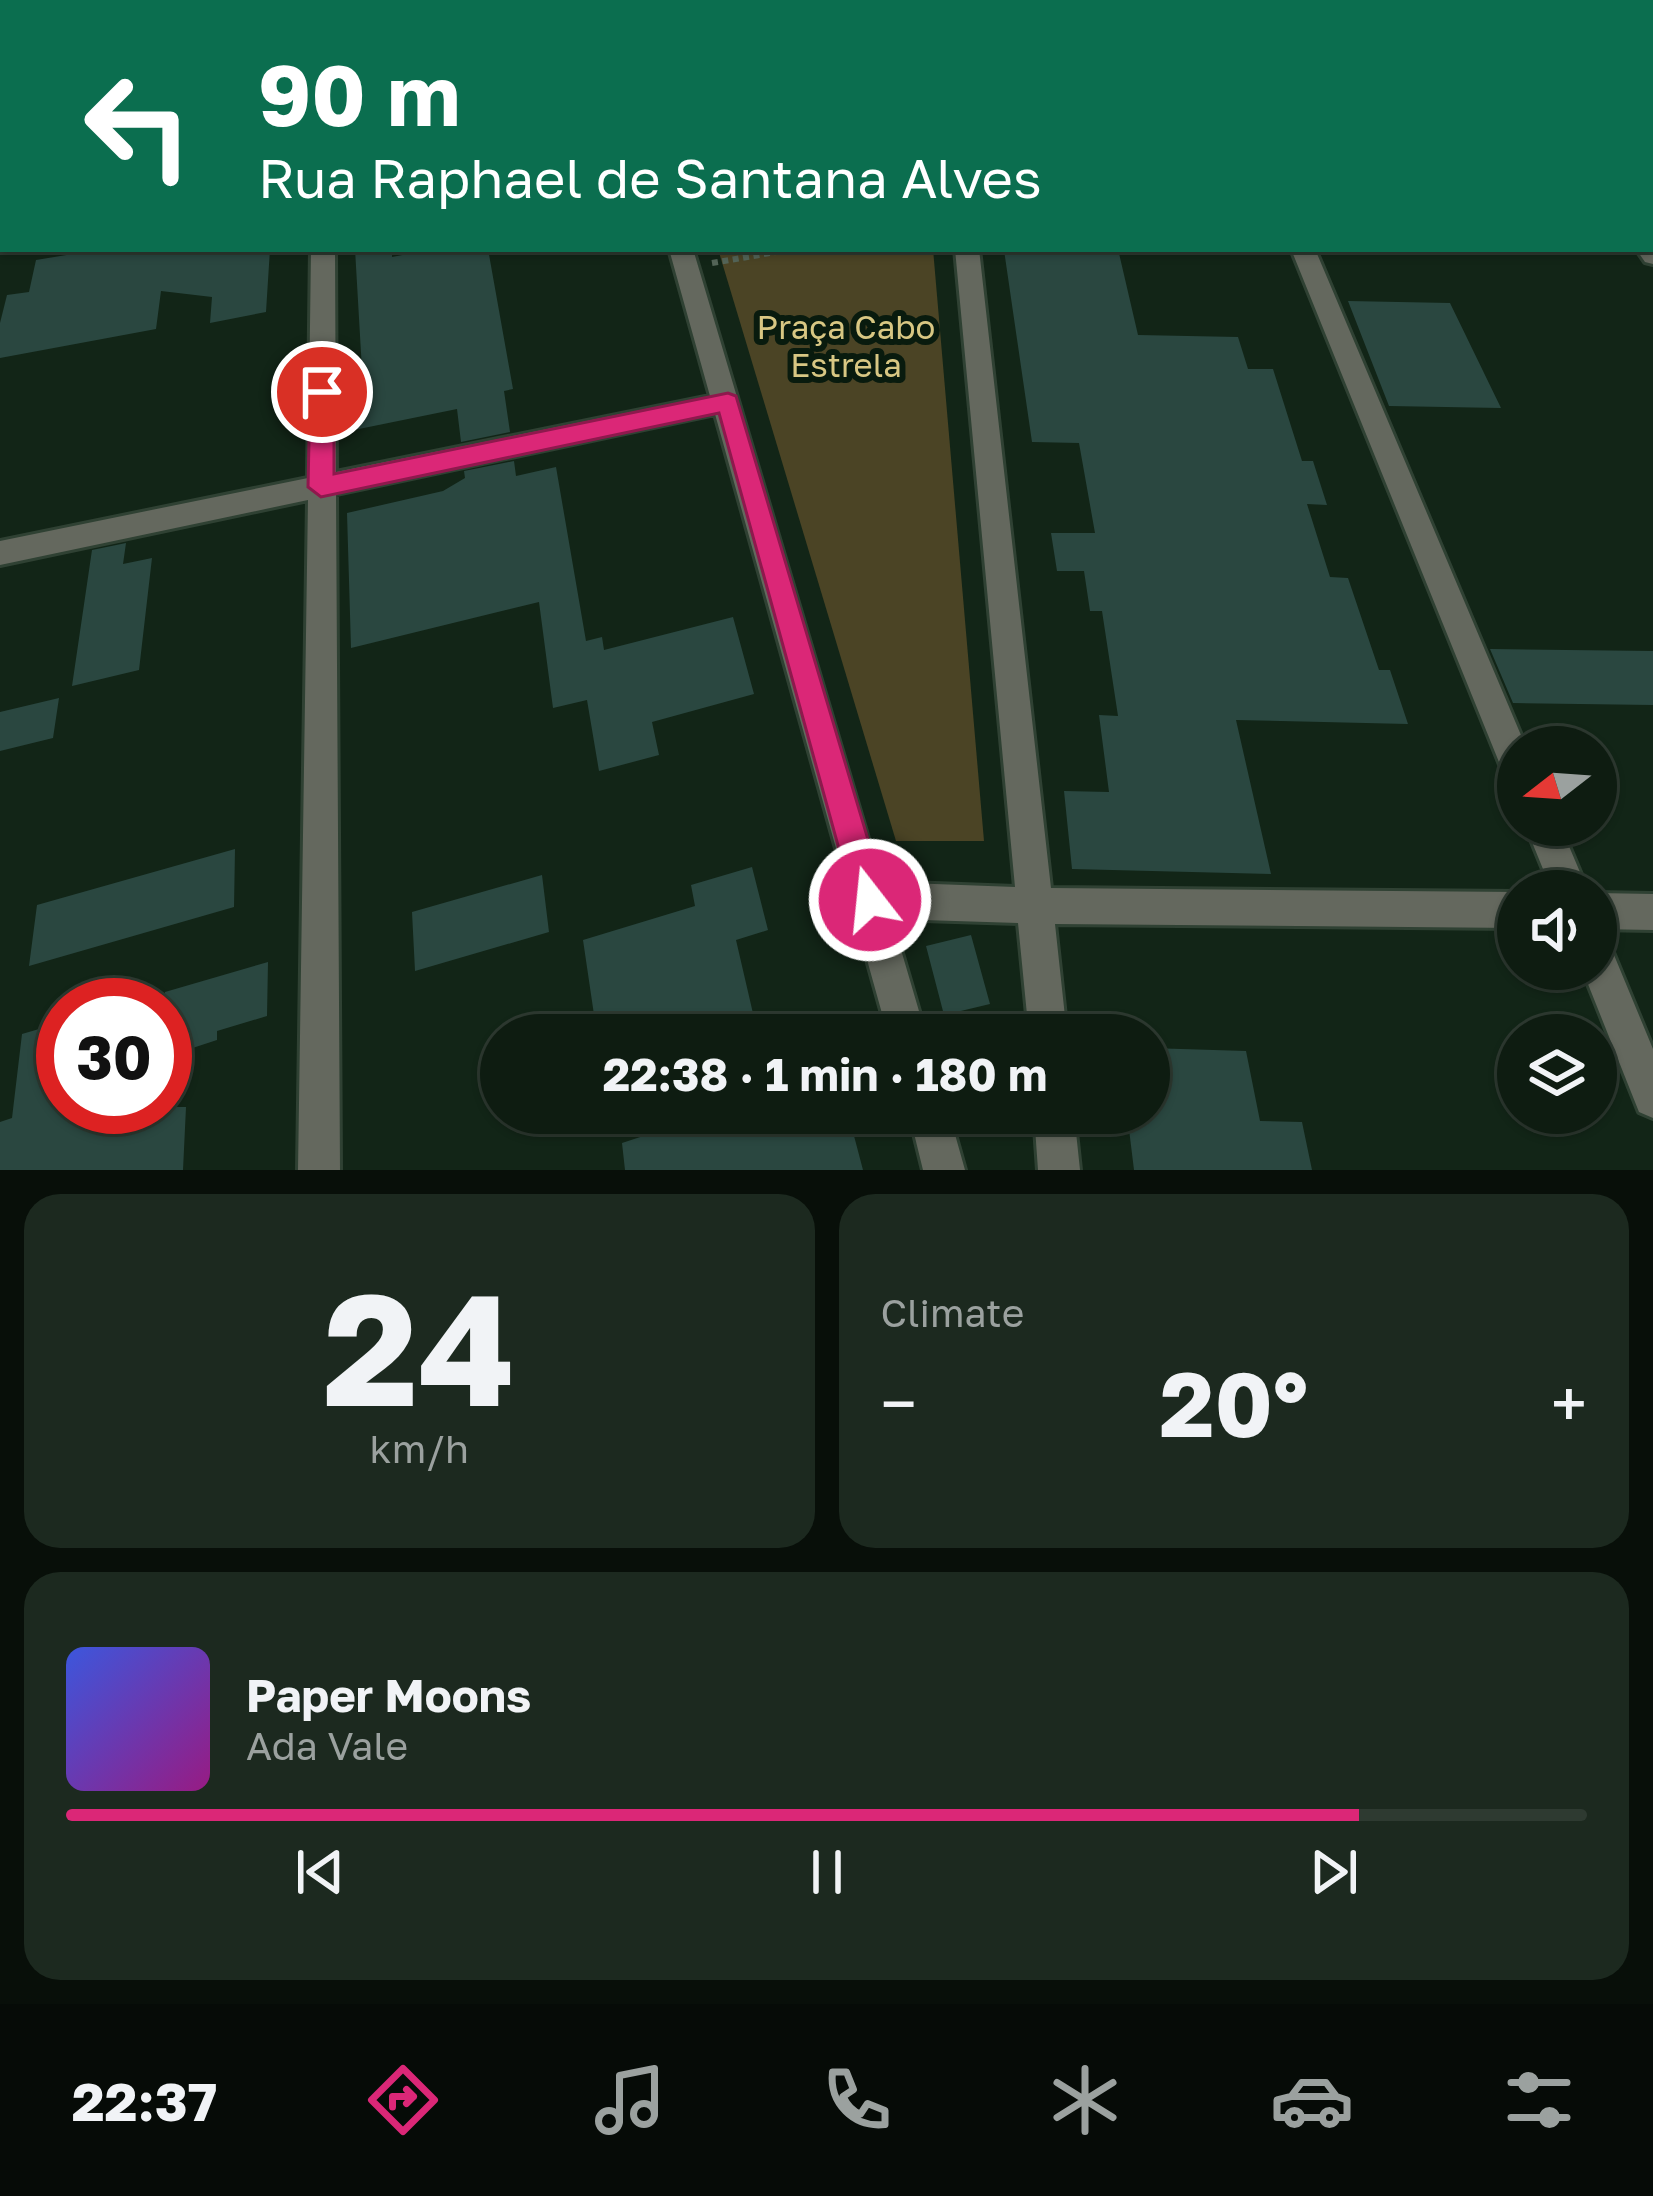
<!DOCTYPE html>
<meta charset="utf-8">
<style>
body{margin:0;font-family:"Golos Text",sans-serif;background:#1c291f;color:#f1f3f6;height:100vh;display:flex;flex-direction:column;font-size:45px;white-space:nowrap}
*{box-sizing:border-box;margin:0}
p{font-size:39px;color:#9ba19f}
.icon{flex:none;width:66px;height:66px;fill:none;stroke:currentColor;stroke-width:2;stroke-linecap:round;stroke-linejoin:round}
.map{position:relative;height:1170px;overflow:hidden}
.side{display:flex;flex-direction:column;gap:24px;padding:24px;background:#080f09;flex:1}
.side>*{flex:none}
.top-card{position:absolute;left:0px;top:0px;width:1653px;height:252px;box-shadow:0 3px 9px #0004,0 0 0 3px #2e3a31;background:#0b6e4f;color:#fff;overflow:hidden}
.needle{width:78px;rotate:253deg}
.controls{position:absolute;left:1497px;top:726px;display:grid;gap:24px}
.controls a{display:grid;place-items:center;width:120px;height:120px;border-radius:50%;background:#0e1c11;box-shadow:0 3px 9px #0004,0 0 0 3px #2e3a31;font-size:60px}
.speed{position:absolute;left:36px;top:978px;display:flex;gap:24px;font-size:60px;font-weight:700;text-align:center}
.speed>*{display:grid;place-content:center;width:156px;height:156px;border-radius:50%;background:#0e1c11;box-shadow:0 3px 9px #0004,0 0 0 3px #2e3a31;line-height:1}
.speed .limit{border:18px solid #d22;background:#fff;color:#111}
.pin{position:absolute;display:grid;place-items:center;width:102px;height:102px;color:#fff;margin:-51px;border:6px solid #fff;border-radius:50%;box-shadow:0 3px 12px #0007}
.me{position:absolute;width:132px;margin:-66px;rotate:344deg;stroke-linejoin:round;filter:drop-shadow(0 0 9px #0008)}
.turn{display:flex;align-items:center;gap:42px;height:252px;padding:0 60px;font-size:54px}
.turn .icon{width:156px;height:156px;stroke-width:2.5}
.turn b{display:block;font-size:84px;line-height:102px}
.big{font-size:90px;font-weight:700;line-height:1.1}
.side .tile{flex:1;display:flex;flex-direction:column;justify-content:center;gap:18px;min-width:0;padding:0 42px;border-radius:36px;background:#1c291f}
.side .dial{align-items:center;gap:0}
.dial b{font-size:156px;line-height:1}
.song{display:flex;align-items:center;gap:36px}
.cover{width:144px;height:144px;border-radius:18px;background:linear-gradient(135deg,hsl(230 70% 55%),hsl(310 70% 35%))}
.played{height:12px;border-radius:6px;background:linear-gradient(90deg,#db2777 85%,#2e3a31 85%)}
.keys{display:flex;justify-content:space-around;direction:ltr}
.heat{display:flex;justify-content:space-between;align-items:center;font-size:66px;direction:ltr}
.side .tiles{flex:1;display:grid;gap:24px;grid-template-columns:1fr 1fr}
.tile:last-child{grid-column:span 2}
.trip{position:absolute;left:480px;top:1014px;width:690px;height:120px;border-radius:60px;background:#0e1c11;box-shadow:0 3px 9px #0004,0 0 0 3px #2e3a31;font-weight:700;line-height:120px;text-align:center}
.tabs{display:flex;height:192px;justify-content:space-around;align-items:center;background:#060b07;color:#9ba19f}
.tabs .icon{width:84px;height:84px}
.tabs .selected{color:#db2777}
.tabs b{font-size:54px;color:#f1f3f6}
.map>svg:first-child{display:block}
.green{fill:#4b4425}
.building{fill:#2a4740}
.lines{fill:none;stroke-linecap:round;stroke-linejoin:round}
.minor-casing{stroke:#2f4133;stroke-width:6}
.path{stroke:#546558;stroke-width:6;stroke-dasharray:6 4.5;stroke-linecap:butt}
.minor{fill:#64685e;fill-rule:evenodd}
.route{fill:#db2777;stroke:#8e194d;stroke-width:3}
.labels{text-anchor:middle;stroke-width:12;stroke-linejoin:round;paint-order:stroke}
.park-label{font-size:33px;fill:#d8c783;stroke:#091b0e}
</style>
<div class="map">
<svg width="1653" height="1170" viewBox="0 0 1653 1170">
<rect width="100%" height="100%" fill="#122517"/>
<path class="green" d="M718 249H933L984 841H896Z"/>
<path class="building" d="M103 249H270L266 312 210 323 212 297 161 291 156 329 0 358V323L7 295 29 292 36 260Z
M355 249H392V257L434 249H488L513 389 504 391 510 432 461 442 457 409 354 430 352 372 362 370Z
M1118 249 1138 335 1238 337 1248 369H1273L1302 461H1313L1327 505 1307 504 1330 577 1348 578 1379 670H1390L1408 724 1236 720 1271 874 1072 869 1064 791 1109 792 1099 715 1118 716 1102 611H1090L1084 571H1057L1051 533H1095L1079 443 1032 442 1004 250Z
M1348 301 1450 303 1501 408 1389 406Z
M514 461 516 476 556 467 586 641 602 637 604 650 733 617 754 694 652 722 659 755 599 771 587 700 553 708 539 602 351 648 347 513 443 491 465 478 464 471Z
M126 543 123 564 152 558 139 670 72 686 92 550Z
M1490 649 1653 651V705L1513 703Z
M59 698 53 738 0 751V712Z
M235 849 234 907 29 966 37 905Z
M752 867 768 930 736 940 758 1035H597L583 940 695 906 691 885Z
M542 875 549 932 415 971 412 912Z
M971 935 990 1004 944 1015 926 946Z
M268 962 267 1016 217 1031V1040L165 1057V992Z
M63 1022V1107H186L183 1170H0V1122L12 1118 22 1034Z
M1149 1048 1246 1051 1260 1121 1302 1122 1312 1170H1134L1127 1113H1149Z
M694 1113H848L863 1170H625L622 1143 695 1119Z"/>
<g class="lines">
<g class="minor-casing">
<path id="minor" d="M49 0H67V3H49Z
M317 0H335V3H317Z
M588 0H606L607 3H589Z
M616 0H634L635 3H617Z
M1650 93H1653V105H1650Z
M3 168V191L0 192V169Z
M1650 242 1653 243V264L1645 262 1636 249H1650Z
M311 249H335L336 472 710 396 669 249H693L881 882 1015 887 955 249H979L1051 888 1518 892V928L1055 924 1067 1035H1029L1018 923 892 919 926 1035H888L715 414 336 494 340 1170H298L308 500 0 565V541L308 478Z
M1291 249H1315L1526 747H1518V783L1506 778 1501 767Z
M1525 825H1560L1588 891H1552Z
M1596 893 1653 894V930L1596 929Z
M1596 937 1609 943 1653 1049V1118L1639 1112 1582 969H1596Z
M909 1113H949L965 1170H923Z
M1034 1113H1074L1080 1170H1038Z"/>
</g>
<path class="path" d="M712 263 794 249"/>
<use href="#minor" class="minor"/>
</g>
<path class="route" d="M322 383 334 392V474L728 393 736 396 886 900 881 911 870 916 858 911 853 900 719 413 321 497 308 487 310 392Z"/>
<g class="labels">
<g class="park-label">
<text x="846" y="339">Praça Cabo<tspan x="846" dy="38">Estrela</tspan></text>
</g>
</g>
</svg>
<div class="controls">
<a><svg class="needle" viewBox="-14 -14 28 28"><path d="M0-13l5 13h-10z" fill="#e53935"/><path d="M0 13l5-13h-10z" fill="#9ba19f"/></svg></a>
<a><svg class="icon" aria-label="sound" viewBox="0 0 24 24"><path d="M4 9h4l5-4v14l-5-4H4zM17 9q2 3 0 6"/></svg></a>
<a><svg class="icon" aria-label="layers" viewBox="0 0 24 24"><path d="M12 4l9 5-9 5-9-5zM3 14l9 5 9-5"/></svg></a>
</div>
<div class="speed"><div class="limit">30</div></div>
<div class="pin" style="left:322px;top:392px;background:#d93025"><svg class="icon" aria-label="arrive" viewBox="0 0 24 24"><path d="M6 21V4h12l-3 4 3 4H6"/></svg></div>
<svg class="me" style="left:870px;top:900px" viewBox="-20 -20 40 40"><circle r="17" fill="#db2777" stroke="#fff" stroke-width="3"/><path d="M0-11L8 9 0 5-8 9z" fill="#fff"/></svg>
<div class="trip">22:38 · 1 min · 180 m</div>
<div class="top-card">
<div class="turn"><svg class="icon" aria-label="left" viewBox="0 0 24 24"><path d="M17 20v-9H6M10 6l-5 5 5 5"/></svg><div><b>90 m</b>Rua Raphael de Santana Alves</div></div>
</div>
</div>
<section class="side">
<div class="tiles">
<div class="tile dial"><b>24</b><p>km/h</p></div>
<div class="tile"><p>Climate</p>
<div class="heat"><a>−</a><b class="big">20°</b><a>+</a></div>
</div>
<div class="tile">
<div class="song"><i class="cover"></i><div><b>Paper Moons</b><p>Ada Vale</p></div></div>
<div class="played"></div>
<div class="keys"><svg class="icon" aria-label="previous" viewBox="0 0 24 24"><path d="M18 5L8 12l10 7zM5 5v14"/></svg><svg class="icon" aria-label="pause" viewBox="0 0 24 24"><path d="M8 5v14M16 5v14"/></svg><svg class="icon" aria-label="next" viewBox="0 0 24 24"><path d="M6 5l10 7-10 7zM19 5v14"/></svg></div>
</div>
</div>
</section>
<nav class="tabs">
<b>22:37</b>
<svg class="icon selected" aria-label="directions" viewBox="0 0 24 24"><path d="M12 3l9 9-9 9-9-9zM9 14v-3h6M13 9l2 2-2 2"/></svg>
<svg class="icon" aria-label="music" viewBox="0 0 24 24"><path d="M9 18V5l10-2v13"/><circle cx="6" cy="18" r="3"/><circle cx="16" cy="16" r="3"/></svg>
<svg class="icon" aria-label="phone" viewBox="0 0 24 24"><path d="M5 4h4l2 5-3 2q2 4 5 5l2-3 5 2v4C11 20 4 13 5 4z"/></svg>
<svg class="icon" aria-label="climate" viewBox="0 0 24 24"><path d="M12 3v18M4 7l16 10M4 17L20 7"/></svg>
<svg class="icon" aria-label="car" viewBox="0 0 24 24"><path d="M5 17H2v-5l4-1 3-4h7l3 4 3 1v5h-3M9 17h6M6 11h13"/><circle cx="7" cy="17" r="2"/><circle cx="17" cy="17" r="2"/></svg>
<svg class="icon" aria-label="filters" viewBox="0 0 24 24"><path d="M4 7h16M4 17h16"/><circle cx="9" cy="7" r="2"/><circle cx="15" cy="17" r="2"/></svg>
</nav>
